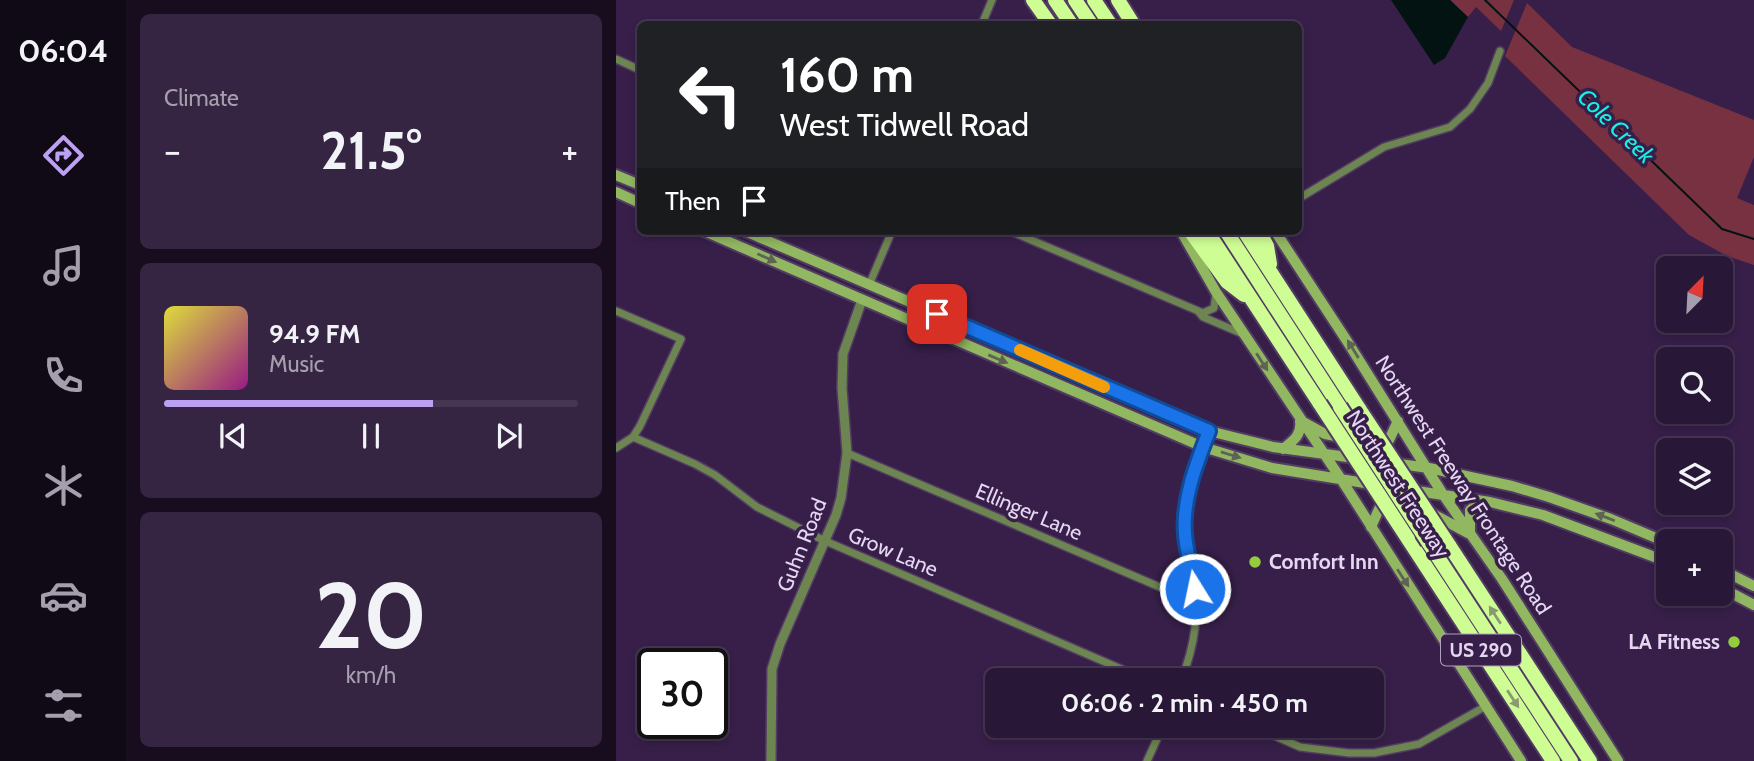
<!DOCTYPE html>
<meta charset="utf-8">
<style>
body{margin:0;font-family:Cabin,sans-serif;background:#352442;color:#f1f3f6;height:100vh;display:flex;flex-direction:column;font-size:26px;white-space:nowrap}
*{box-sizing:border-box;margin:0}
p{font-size:23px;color:#a59fad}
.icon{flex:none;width:38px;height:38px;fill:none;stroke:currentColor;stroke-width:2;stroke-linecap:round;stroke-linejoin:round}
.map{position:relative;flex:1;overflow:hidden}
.sheet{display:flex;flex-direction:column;gap:14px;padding:14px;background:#170d1e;width:490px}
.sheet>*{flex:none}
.top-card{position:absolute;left:21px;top:21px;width:665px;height:214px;border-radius:10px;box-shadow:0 4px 10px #0003,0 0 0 2px #453652;background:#202124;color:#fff;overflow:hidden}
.needle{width:46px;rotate:24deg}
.tools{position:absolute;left:1040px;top:256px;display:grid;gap:14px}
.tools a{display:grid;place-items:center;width:77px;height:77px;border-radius:10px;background:#291737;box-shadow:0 4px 10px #0003,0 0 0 2px #453652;font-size:35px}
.speed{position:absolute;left:21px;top:648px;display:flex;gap:14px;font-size:35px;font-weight:700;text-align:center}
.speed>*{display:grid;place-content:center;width:91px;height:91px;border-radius:50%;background:#291737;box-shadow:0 4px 10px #0003,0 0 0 2px #453652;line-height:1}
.speed .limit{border:4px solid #111;border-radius:10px;background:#fff;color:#111}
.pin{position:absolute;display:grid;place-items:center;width:60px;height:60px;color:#fff;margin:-30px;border-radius:14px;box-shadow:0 4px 10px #0006}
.me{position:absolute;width:77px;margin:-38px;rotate:350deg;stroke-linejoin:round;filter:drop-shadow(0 0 5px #0008)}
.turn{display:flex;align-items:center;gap:24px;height:147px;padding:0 28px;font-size:32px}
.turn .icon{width:91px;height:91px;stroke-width:2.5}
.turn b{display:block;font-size:49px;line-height:60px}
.then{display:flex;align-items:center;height:66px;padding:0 28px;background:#0003;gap:14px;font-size:26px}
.big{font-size:52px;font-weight:800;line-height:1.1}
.sheet .widget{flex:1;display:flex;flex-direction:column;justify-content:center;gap:10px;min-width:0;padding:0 24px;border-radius:10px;background:#352442}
.sheet .dial{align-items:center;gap:0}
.dial b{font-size:91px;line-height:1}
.song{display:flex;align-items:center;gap:21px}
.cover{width:84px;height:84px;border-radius:10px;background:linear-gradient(135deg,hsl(60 70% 55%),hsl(310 70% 35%))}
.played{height:7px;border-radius:4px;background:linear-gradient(90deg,#bca0f2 65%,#453652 65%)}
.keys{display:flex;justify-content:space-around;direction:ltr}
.heat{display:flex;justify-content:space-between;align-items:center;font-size:38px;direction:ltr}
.trip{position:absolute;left:369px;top:668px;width:399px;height:70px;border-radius:10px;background:#291737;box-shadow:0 4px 10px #0003,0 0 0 2px #453652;font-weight:800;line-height:70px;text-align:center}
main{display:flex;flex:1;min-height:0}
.menu{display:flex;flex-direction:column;width:126px;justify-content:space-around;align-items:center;background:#100916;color:#a59fad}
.menu .icon{width:49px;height:49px}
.menu .on{color:#bca0f2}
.menu b{font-size:32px;color:#f1f3f6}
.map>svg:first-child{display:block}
.green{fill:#783141}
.water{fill:#031312}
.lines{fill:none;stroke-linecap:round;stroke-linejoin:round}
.stream{stroke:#031312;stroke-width:2}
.minor-casing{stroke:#533c64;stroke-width:10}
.tertiary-casing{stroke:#533c64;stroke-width:12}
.secondary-casing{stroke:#533c64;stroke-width:14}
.motorway-casing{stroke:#533c64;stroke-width:18}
.minor{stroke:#6d8550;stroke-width:7}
.tertiary{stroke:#6d8550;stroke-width:9}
.secondary{stroke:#91b761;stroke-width:10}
.motorway{stroke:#cefd93;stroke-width:14}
.motorway-bridge-casing{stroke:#533c64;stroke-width:18;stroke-linecap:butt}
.motorway-bridge{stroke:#cefd93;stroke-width:14}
.oneway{fill:#606354}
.oneway2{fill:#8a9972}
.route-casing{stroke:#114b97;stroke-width:18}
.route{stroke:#1a73e8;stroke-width:12}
.slow{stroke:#f59e0b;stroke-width:12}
.poi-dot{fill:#94cc3b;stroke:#371f49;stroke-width:2.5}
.labels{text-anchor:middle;stroke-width:7;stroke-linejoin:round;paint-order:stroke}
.shield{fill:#371f49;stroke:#b1a0bf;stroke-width:2}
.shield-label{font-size:19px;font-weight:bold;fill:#e5d7f2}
.street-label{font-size:21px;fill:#e5d7f2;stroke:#371f49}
.poi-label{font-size:21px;font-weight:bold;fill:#e5d7f2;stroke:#371f49;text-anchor:start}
.water-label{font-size:23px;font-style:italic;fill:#18f2e6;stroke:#371f49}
</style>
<main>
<nav class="menu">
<b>06:04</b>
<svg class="icon on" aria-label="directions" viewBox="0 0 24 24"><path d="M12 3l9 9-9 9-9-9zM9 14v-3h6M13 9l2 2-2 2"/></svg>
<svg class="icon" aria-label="music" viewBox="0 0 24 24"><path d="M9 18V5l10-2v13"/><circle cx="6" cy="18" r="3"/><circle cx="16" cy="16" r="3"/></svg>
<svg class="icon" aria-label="phone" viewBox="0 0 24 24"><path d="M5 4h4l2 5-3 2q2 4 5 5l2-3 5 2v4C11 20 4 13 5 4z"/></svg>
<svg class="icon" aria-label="climate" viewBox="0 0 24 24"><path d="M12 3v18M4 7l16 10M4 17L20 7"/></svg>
<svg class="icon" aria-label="car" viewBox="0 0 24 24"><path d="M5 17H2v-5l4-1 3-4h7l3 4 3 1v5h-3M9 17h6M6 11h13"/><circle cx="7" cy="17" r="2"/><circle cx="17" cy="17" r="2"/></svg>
<svg class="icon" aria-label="filters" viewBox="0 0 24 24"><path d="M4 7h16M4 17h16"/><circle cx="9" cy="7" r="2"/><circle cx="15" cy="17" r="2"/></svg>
</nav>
<section class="sheet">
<div class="widget"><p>Climate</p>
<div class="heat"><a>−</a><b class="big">21.5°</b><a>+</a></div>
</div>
<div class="widget">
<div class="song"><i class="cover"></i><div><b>94.9 FM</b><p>Music</p></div></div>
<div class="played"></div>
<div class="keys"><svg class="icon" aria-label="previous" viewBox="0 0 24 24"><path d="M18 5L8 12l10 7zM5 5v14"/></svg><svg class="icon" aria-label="pause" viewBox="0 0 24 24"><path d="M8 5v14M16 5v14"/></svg><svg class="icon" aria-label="next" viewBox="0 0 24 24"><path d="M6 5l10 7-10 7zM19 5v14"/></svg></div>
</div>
<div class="widget dial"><b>20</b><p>km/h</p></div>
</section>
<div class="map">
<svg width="1138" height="761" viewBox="0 0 1138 761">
<rect width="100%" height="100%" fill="#371f49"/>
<path class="green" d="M834 0H898L885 31 860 7 852 17Z
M911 3 956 47 1138 120V157L1121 198 1138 205V265L1111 256 1073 235 889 56Z"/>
<path class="water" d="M775 0H834L852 17 829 58 818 65Z"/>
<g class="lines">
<path class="stream" d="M869 0 1106 229 1138 239"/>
<g class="minor-casing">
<path id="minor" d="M366 24 376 0
M0 59 24 70
M682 199 768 147 834 127 854 109 872 83 884 51
M394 231 587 313 598 308 600 293
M253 285 276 231
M0 311 65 339 24 426 17 437 0 448
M582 311 587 317 627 334
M17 437 79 464 99 475 141 507 207 540 533 681
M231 453 581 603
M565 681C579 645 584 613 577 574 575 560 569 545 569 531 568 497 581 463 593 431
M636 726 684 747 733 753H758L803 744 870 706
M531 761 547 726"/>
</g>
<g class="tertiary-casing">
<path id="tertiary" d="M155 761 156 669 164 644 220 515 225 498 231 453 226 388 227 354 246 300"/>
</g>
<g class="secondary-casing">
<path id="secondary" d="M0 175 24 185
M0 192 24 203
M88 231 587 447 656 468 761 485
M129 231 593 431 657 447 813 468 896 486 933 497 995 519 1052 543
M565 231 600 292 725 479 905 761
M659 231 731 341 828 496 886 579 1002 761
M687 422 709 434 730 438
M760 442 773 440 782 421
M667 449C677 441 686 435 684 421
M794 490 874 502 927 515 1052 562
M755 527 763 509 773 505 815 513 852 533
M854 532V510L860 505 870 503
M1104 569 1138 586
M1104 587 1138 605"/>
</g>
<g class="motorway-casing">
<path id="motorway" d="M417 0 434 24
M439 0 455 24
M459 0 475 24
M478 0 494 24
M502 0 517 24
M574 231 611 282 628 295
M591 231 704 404
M610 231 724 407
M628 231 744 410
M643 231 651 246 654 264
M792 539 937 761
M812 542 955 761
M833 545 974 761"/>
</g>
<use href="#minor" class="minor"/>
<use href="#tertiary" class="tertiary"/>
<use href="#secondary" class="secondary"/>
<use href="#motorway" class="motorway"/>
<g class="motorway-bridge-casing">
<path id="motorway-bridge" d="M704 404 792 539
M724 407 812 542
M744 410 833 545"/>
</g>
<use href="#motorway-bridge" class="motorway-bridge"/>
</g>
<defs><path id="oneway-solid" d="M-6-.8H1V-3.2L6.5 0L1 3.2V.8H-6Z" transform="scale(1.75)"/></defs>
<g class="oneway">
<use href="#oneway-solid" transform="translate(151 258) rotate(24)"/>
<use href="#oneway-solid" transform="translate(737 349) rotate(-122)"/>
<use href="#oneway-solid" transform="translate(382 359) rotate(23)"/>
<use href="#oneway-solid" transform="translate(646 362) rotate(57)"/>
<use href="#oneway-solid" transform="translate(615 455) rotate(17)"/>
<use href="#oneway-solid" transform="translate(989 517) rotate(-159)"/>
<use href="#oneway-solid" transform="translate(787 578) rotate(57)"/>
</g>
<g class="oneway2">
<use href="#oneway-solid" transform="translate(879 615) rotate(-123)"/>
<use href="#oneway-solid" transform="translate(897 699) rotate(57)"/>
</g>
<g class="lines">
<g class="route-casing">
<path id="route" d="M321 314 593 431C581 462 566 499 569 534 570 552 577 570 579 589"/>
</g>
<use href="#route" class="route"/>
<path class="slow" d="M404 350 488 387"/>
</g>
<g class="poi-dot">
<circle cx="639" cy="562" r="7"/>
<circle cx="1118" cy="642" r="7"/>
</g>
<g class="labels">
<rect class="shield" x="825" y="634.5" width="80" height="31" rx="5"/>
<g class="shield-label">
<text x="865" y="657">US 290</text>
</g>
<g class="street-label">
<text transform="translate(782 484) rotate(57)" y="7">Northwest Freeway</text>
<text transform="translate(847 485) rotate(57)" y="7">Northwest Freeway Frontage Road</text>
<text transform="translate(413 512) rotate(23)" y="7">Ellinger Lane</text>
<text transform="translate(186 545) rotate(-68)" y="7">Guhn Road</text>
<text transform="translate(277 552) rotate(23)" y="7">Grow Lane</text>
</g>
<g class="poi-label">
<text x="653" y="569">Comfort Inn</text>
<text x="1104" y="649" text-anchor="end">LA Fitness</text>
</g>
<g class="water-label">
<text transform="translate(1000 126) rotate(44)" y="8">Cole Creek</text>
</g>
</g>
</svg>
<div class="tools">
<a><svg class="needle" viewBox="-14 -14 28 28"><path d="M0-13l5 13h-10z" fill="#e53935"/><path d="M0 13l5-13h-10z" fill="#a59fad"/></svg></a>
<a><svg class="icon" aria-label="search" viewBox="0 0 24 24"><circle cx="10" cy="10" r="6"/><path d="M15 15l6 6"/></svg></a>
<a><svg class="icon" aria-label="layers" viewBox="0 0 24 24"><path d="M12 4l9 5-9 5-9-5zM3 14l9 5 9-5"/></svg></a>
<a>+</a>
</div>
<div class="speed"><div class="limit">30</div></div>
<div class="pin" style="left:321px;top:314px;background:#d93025"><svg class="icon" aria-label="arrive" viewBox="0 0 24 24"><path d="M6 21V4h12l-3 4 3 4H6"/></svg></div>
<svg class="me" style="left:579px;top:589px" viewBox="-20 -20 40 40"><circle r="17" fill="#1a73e8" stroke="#fff" stroke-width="3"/><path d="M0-11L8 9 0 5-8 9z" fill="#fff"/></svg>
<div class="trip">06:06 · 2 min · 450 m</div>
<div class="top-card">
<div class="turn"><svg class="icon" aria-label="left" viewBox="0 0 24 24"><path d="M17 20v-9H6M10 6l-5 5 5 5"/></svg><div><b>160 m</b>West Tidwell Road</div></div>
<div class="then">Then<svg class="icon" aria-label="arrive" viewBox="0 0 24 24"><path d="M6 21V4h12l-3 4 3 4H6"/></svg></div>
</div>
</div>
</main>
